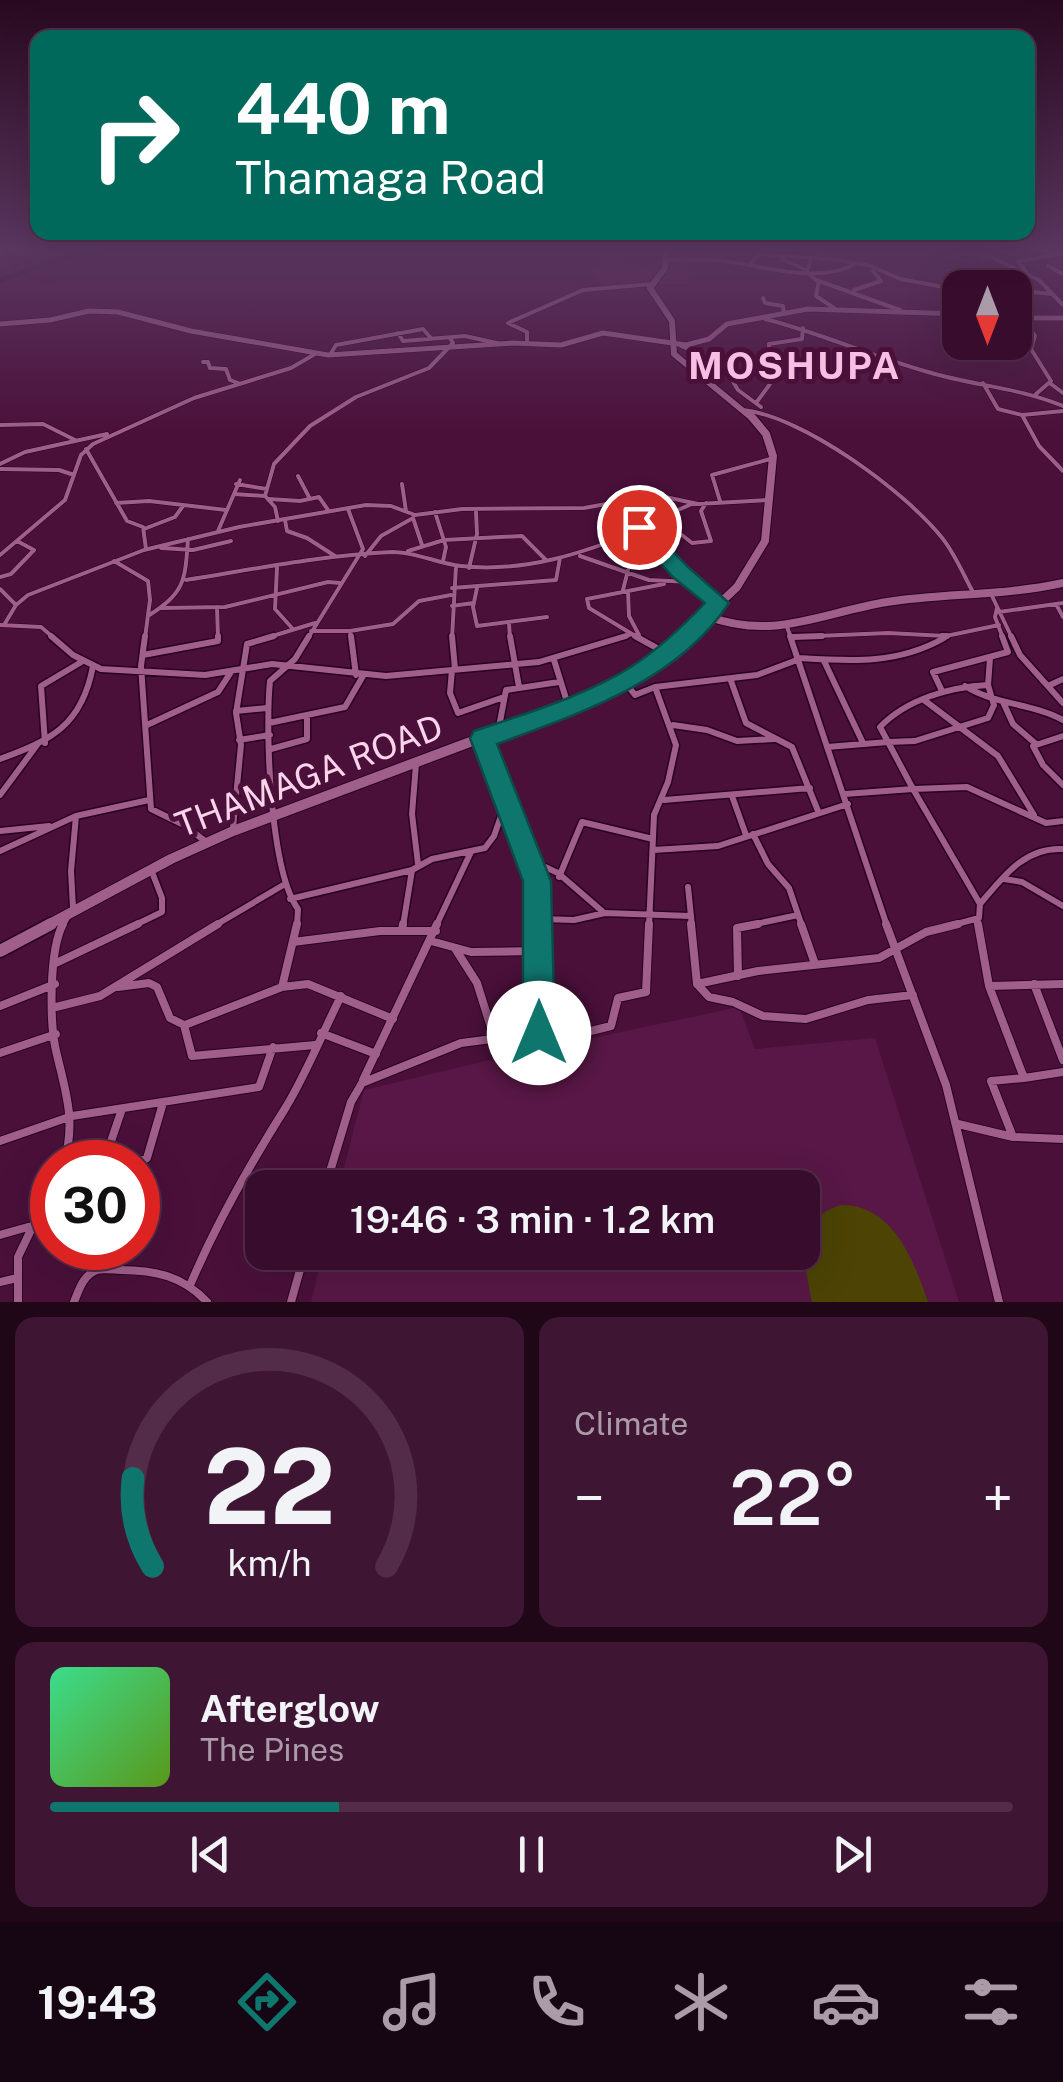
<!DOCTYPE html>
<meta charset="utf-8">
<style>
body{margin:0;font-family:"Public Sans",sans-serif;background:#3f1534;color:#f1f3f6;height:100vh;display:flex;flex-direction:column;font-size:38px;white-space:nowrap}
*{box-sizing:border-box;margin:0}
p{font-size:32px;color:#ab9ba9}
.icon{flex:none;width:55px;height:55px;fill:none;stroke:currentColor;stroke-width:2;stroke-linecap:round;stroke-linejoin:round}
.map{position:relative;height:1302px;overflow:hidden}
.drawer{display:flex;flex-direction:column;gap:15px;padding:15px;background:#1f0718;flex:1}
.drawer>*{flex:none}
.top-card{position:absolute;left:30px;top:30px;width:1005px;height:210px;border-radius:20px;box-shadow:0 10px 40px #0002,0 0 0 2px #522c48;background:#00695c;color:#fff;overflow:hidden}
.needle{width:65px;rotate:180deg}
.tools{position:absolute;left:942px;top:270px;display:grid;gap:20px}
.tools a{display:grid;place-items:center;width:90px;height:90px;border-radius:20px;background:#380c2c;box-shadow:0 10px 40px #0002,0 0 0 2px #522c48;font-size:50px}
.speed{position:absolute;left:30px;top:1140px;display:flex;gap:20px;font-size:50px;font-weight:700;text-align:center}
.speed>*{display:grid;place-content:center;width:130px;height:130px;border-radius:50%;background:#380c2c;box-shadow:0 10px 40px #0002,0 0 0 2px #522c48;line-height:1}
.speed .limit{border:15px solid #d22;background:#fff;color:#111}
.pin{position:absolute;display:grid;place-items:center;width:85px;height:85px;color:#fff;margin:-42px;border:5px solid #fff;border-radius:50%;box-shadow:0 2px 10px #0007}
.me{position:absolute;width:110px;margin:-55px;rotate:0deg;stroke-linejoin:round;filter:drop-shadow(0 0 8px #0008)}
.turn{display:flex;align-items:center;gap:35px;height:210px;padding:0 40px;font-size:45px}
.turn .icon{width:130px;height:130px;stroke-width:2.5}
.turn b{display:block;font-size:70px;line-height:85px}
.big{font-size:75px;font-weight:600;line-height:1.1}
.drawer .tile{flex:1;display:flex;flex-direction:column;justify-content:center;gap:15px;min-width:0;padding:0 35px;border-radius:20px;background:#3f1534}
.drawer .dial{align-items:center;gap:0}
.dial svg{height:260px;overflow:visible;fill:none;stroke:#522c48;stroke-width:7;stroke-linecap:round;text-anchor:middle}
.dial text{fill:#f1f3f6;stroke:none}
.song{display:flex;align-items:center;gap:30px}
.cover{width:120px;height:120px;border-radius:15px;background:linear-gradient(135deg,hsl(150 70% 55%),hsl(90 70% 35%))}
.played{height:10px;border-radius:5px;background:linear-gradient(90deg,#0f766e 30%,#522c48 30%)}
.keys{display:flex;justify-content:space-around;direction:ltr}
.heat{display:flex;justify-content:space-between;align-items:center;font-size:55px;direction:ltr}
.drawer .tiles{flex:1;display:grid;gap:15px;grid-template-columns:1fr 1fr}
.tile:last-child{grid-column:span 2}
.trip{position:absolute;left:245px;top:1170px;width:575px;height:100px;border-radius:20px;background:#380c2c;box-shadow:0 10px 40px #0002,0 0 0 2px #522c48;font-weight:600;line-height:100px;text-align:center}
.menu{display:flex;height:160px;justify-content:space-around;align-items:center;background:#160512;color:#ab9ba9}
.menu .icon{width:70px;height:70px}
.menu .active{color:#0f766e}
.menu b{font-size:45px;color:#f1f3f6}
.map>svg:first-child{display:block}
.built{fill:#581746}
.green{fill:#4c4305}
.lines{fill:none;stroke-linecap:round;stroke-linejoin:round}
.river{stroke:#29041f;stroke-width:5}
.minor-far2-casing{stroke:#29001f;stroke-width:5}
.minor-far1-casing{stroke:#29001f;stroke-width:9}
.minor-casing{stroke:#29001f;stroke-width:10}
.tertiary-casing{stroke:#29001f;stroke-width:6}
.secondary-far3-casing{stroke:#29001f;stroke-width:8}
.secondary-far2-casing{stroke:#29001f;stroke-width:10}
.secondary-far1-casing{stroke:#29001f;stroke-width:12}
.secondary-casing{stroke:#29001f;stroke-width:15}
.minor-far2{stroke:#a05f8b;stroke-width:4}
.minor-far1{stroke:#a05f8b;stroke-width:6}
.minor{stroke:#a05f8b;stroke-width:8}
.tertiary{stroke:#a05f8b;stroke-width:5}
.secondary-far3{stroke:#a05f8b;stroke-width:6}
.secondary-far2{stroke:#a05f8b;stroke-width:8}
.secondary-far1{stroke:#a05f8b;stroke-width:10}
.secondary{stroke:#a05f8b;stroke-width:12}
.route{fill:#0f766e;stroke:#0a4d48;stroke-width:2.5}
.labels{text-anchor:middle;stroke-width:10;stroke-linejoin:round;paint-order:stroke}
.street-label{font-size:35px;fill:#f9d4eb;stroke:#4a103a}
.far-district-label{font-size:38px;font-weight:bold;letter-spacing:2.5px;fill:#f8bee3;stroke:#4a103a}
</style>
<div class="map">
<svg width="1063" height="1302" viewBox="0 0 1063 1302">
<rect width="100%" height="100%" fill="#4a103a"/>
<path class="built" d="M661 250H710L711 257 689 259V284L602 285 592 271 595 264 610 260 644 266 659 261Z
M739 1007 755 1049 875 1038 959 1302H311L323 1253 802 1252V1188L339 1187 364 1090 528 1051 536 1055 537 1065 545 1064 546 1048Z"/>
<path class="green" d="M841 1205C893 1204 914 1261 928 1302H812C804 1263 793 1219 841 1205Z"/>
<g class="lines">
<path class="river" d="M0 280 66 257 109 250"/>
<g class="minor-far2-casing">
<path id="minor-far2" d="M960 250 986 257
M976 250 1039 280 1063 305
M761 254 840 260 871 266 900 279 960 290
M811 258 807 272 816 280 900 310
M817 258 823 250
M782 259 804 269
M666 260C682 260 698 259 714 260 757 263 816 286 855 264
M750 264 763 250
M1048 266 1063 274
M1026 272 1018 261 1063 254
M819 281 816 296 834 308
M854 290 881 281 873 271
M1023 291 1052 294
M763 298 765 303 783 306 784 314
M1022 318 1035 336 1031 349 1051 381 1036 394
M765 319C821 333 873 357 928 372 975 386 1016 387 1063 406
M398 333 403 341 465 336 501 344
M527 343V332L508 323 583 290 652 284
M681 346 722 363 738 390 761 407
M330 355 336 345 423 329 431 338
M203 362H208L210 368 226 369 230 380 238 383
M983 383 998 409 1022 415
M1051 384 1063 393
M756 403 770 384 769 344 802 339 803 328
M743 410C803 416 906 492 943 539 956 556 964 576 974 594
M1063 411 1022 415 1039 446 1063 471
M0 425 43 424 75 440
M86 449 127 521 143 527 146 549
M0 464 25 452 107 434
M0 469 59 470 74 475
M298 476 309 497
M236 484 267 489
M402 484 406 511
M234 494 265 496
M269 499 300 501 319 497 328 510
M720 501 712 475 774 458
M619 502 666 559 719 603
M116 503 149 501 226 510
M435 512 446 547 443 561
M413 518 422 545
M285 520 287 531 307 538 335 556
M278 521 275 507 265 496 274 464 310 426 356 397 429 368 453 343 450 338
M639 527 694 503
M144 529 175 517 183 506
M218 531 240 480
M652 542 682 535 692 543 711 541 701 511 706 503
M161 548 193 550 231 541
M408 551 444 540 522 536 546 560
M0 555 65 500 81 455 93 444 194 398 291 368 315 354
M365 556 381 536 413 518
M580 556 649 580 690 582
M114 561 148 581 150 600 145 638
M277 568 275 609 292 628
M469 568 477 534 476 512
M0 577 11 574 34 550 17 541
M186 580C255 569 323 555 393 552 416 552 439 564 461 566 525 573 583 553 641 530
M452 588 556 580 560 558
M477 588 473 607 477 626 547 617
M0 589 16 605
M623 590 628 570
M628 591 629 616 639 635
M992 596 1012 638
M1056 604 1063 617
M452 606 473 603
M217 607 218 638
M162 608 225 607 328 582 340 583
M997 608 995 617 1003 638
M999 612 1063 603
M148 616C185 592 185 582 188 539
M509 623 510 638
M786 624 791 638
M0 625 41 627 54 638
M4 625 16 605 28 595 144 550 239 527 366 505 391 506 415 515 462 509 584 508 656 495 698 504 767 500
M311 631H350L393 624 419 601 451 595
M350 631 351 638
M632 634 589 608 587 599 664 584
M793 637 888 633 946 636 999 625
M266 638 315 623
M308 638 363 549 348 509
M452 638 456 566
M618 638 632 634 640 638"/>
</g>
<g class="minor-far1-casing">
<path id="minor-far1" d="M51 636 73 655 101 669 205 675 272 664 386 676 539 662 626 636
M145 636 141 666 151 809 184 825 205 841
M351 636 356 675
M452 636 455 669
M510 636 519 687
M635 636 664 652
M790 636 887 926
M942 636H947
M1011 636 1020 655 1063 703
M793 637 822 636
M143 655 218 641V636
M797 658C849 661 897 665 944 638
M554 660 568 705
M824 661 863 743
M452 670 450 693 458 713 504 697
M624 681 635 695 655 687 757 675 797 660
M731 681 746 723 792 747 818 811
M965 686C995 705 1032 703 1063 720
M1048 686 1063 679
M942 691 933 672 1008 652 1002 636
M924 700 998 756 1034 815
M1003 702 1013 724 1036 744
M236 711 267 708
M269 723 345 707 363 676
M147 725 218 692 231 672
M673 725 707 730 737 741 774 739
M498 732 506 690 559 682
M1063 736 1033 746 1043 765 1063 785
M483 738 537 881 538 926
M239 740 270 735
M888 742 913 789 967 787 1046 823 1063 821
M888 742 915 741 988 718 994 705 988 685
M45 743 41 686 83 661
M827 747 888 742 880 727C907 699 950 687 988 685L990 658
M271 749 307 739V716
M0 759C52 740 82 725 93 666
M416 764 412 814 418 864
M845 794 913 789 980 904 979 918 949 926
M0 795 37 745
M732 796 746 835
M664 800 810 788
M233 828 241 745 236 713 247 644 274 636
M0 831 49 826
M753 834 768 864 789 888 802 926
M653 850 718 846 848 804
M0 851 76 816 149 800
M530 860 558 873 602 911
M559 877 582 822 653 839
M1004 879 1022 882 1063 906
M688 887 692 926
M290 899 412 870 432 859 485 848 494 836 507 799
M980 904C1003 877 1024 847 1063 849
M73 908 71 871 76 816
M540 919 574 920 605 913 690 916
M977 919 978 926
M62 926 67 918
M133 926 162 912V898L152 872
M214 926 285 884
M297 926 298 909C270 871 265 730 270 681L295 659 309 636
M403 926 412 870
M436 926 471 852
M649 926 654 815 668 782 676 745 655 687
M746 926 798 915"/>
</g>
<g class="minor-casing">
<path id="minor" d="M63 924C49 950 49 1025 57 1055 66 1093 76 1122 64 1162
M538 924 539 1044 611 1026 618 998 646 992 649 924
M691 924 697 984 709 997 733 1002 763 1016 806 1019 868 1000 913 995
M801 924 815 964
M886 924 946 1085 999 1302
M978 924 989 986
M402 930 403 924
M431 941 471 952 539 951
M293 942 380 931H436
M456 950 477 983 494 1037
M54 964 138 924
M738 976 737 928 758 924
M697 984 758 971 879 958 926 932 958 924
M1034 984 1063 1060
M118 987 149 983 157 987 170 1018 184 1025 192 1056 315 1045
M282 987 297 924
M0 1006 55 984
M56 1007 100 996 218 924
M185 1025 282 987 308 984 393 1019
M321 1033 376 1054
M0 1053 56 1034
M1024 1078 1063 1072
M363 1080 437 924
M958 1124 1013 1137 991 1081 1024 1078 989 986 1063 984
M1013 1137 1063 1139
M0 1141 72 1116 259 1087 273 1047
M104 1162 122 1109
M138 1163 147 1158 163 1103
M325 1188 351 1102 362 1083 461 1043 539 1033
M0 1235 35 1225
M0 1282 17 1278
M191 1283C218 1220 250 1164 286 1107 307 1072 323 1032 341 996
M18 1302V1257L52 1186
M74 1302C79 1290 83 1275 97 1270 103 1268 114 1270 120 1270 155 1270 183 1276 207 1302
M291 1302 305 1252"/>
</g>
<g class="tertiary-casing">
<path id="tertiary" d="M1015 318H1063
M0 324 50 320 89 311 118 312 191 331 328 355 512 343 561 345 603 333 686 345 709 339 727 324 808 309 960 314"/>
</g>
<g class="secondary-far3-casing">
<path id="secondary-far3" d="M666 250 665 268 650 288 672 321 674 354 753 419"/>
</g>
<g class="secondary-far2-casing">
<path id="secondary-far2" d="M707 616C774 641 820 613 887 602 946 593 1004 596 1063 583
M683 638 737 587 765 541 773 456 766 434 751 416"/>
</g>
<g class="secondary-far1-casing">
<path id="secondary-far1" d="M46 926 171 859 233 831 606 691 686 636"/>
</g>
<g class="secondary-casing">
<path id="secondary" d="M0 951 51 924"/>
</g>
<use href="#minor-far2" class="minor-far2"/>
<use href="#minor-far1" class="minor-far1"/>
<use href="#minor" class="minor"/>
<use href="#tertiary" class="tertiary"/>
<use href="#secondary-far3" class="secondary-far3"/>
<use href="#secondary-far2" class="secondary-far2"/>
<use href="#secondary-far1" class="secondary-far1"/>
<use href="#secondary" class="secondary"/>
</g>
<linearGradient id="sky" x2="0" y2="1"><stop stop-color="#290920"/><stop offset="0.58" stop-color="#5a3760"/><stop offset="1" stop-color="#5a3760" stop-opacity="0"/></linearGradient>
<rect width="1063" height="432" fill="url(#sky)"/>
<path class="route" d="M639 521 646 523 688 567 729 603C678 681 581 713 497 744L551 881 555 1033 550 1045 539 1049 528 1045 523 1033V881L470 738 474 731C527 713 586 696 634 665 660 648 683 626 705 603L673 577 632 532 629 527Z"/>
<g class="labels">
<g class="street-label">
<text transform="translate(309 776) rotate(-21)" y="12">THAMAGA ROAD</text>
</g>
<g class="far-district-label">
<text x="795" y="379">MOSHUPA</text>
</g>
</g>
</svg>
<div class="tools">
<a><svg class="needle" viewBox="-14 -14 28 28"><path d="M0-13l5 13h-10z" fill="#e53935"/><path d="M0 13l5-13h-10z" fill="#ab9ba9"/></svg></a>
</div>
<div class="speed"><div class="limit">30</div></div>
<div class="pin" style="left:639px;top:527px;background:#d93025"><svg class="icon" aria-label="arrive" viewBox="0 0 24 24"><path d="M6 21V4h12l-3 4 3 4H6"/></svg></div>
<svg class="me" style="left:539px;top:1033px" viewBox="-20 -20 40 40"><circle r="19" fill="#fff"/><path d="M0-13L10 11 0 6-10 11z" fill="#0f766e"/></svg>
<div class="trip">19:46 · 3 min · 1.2 km</div>
<div class="top-card">
<div class="turn"><svg class="icon" aria-label="right" viewBox="0 0 24 24"><path d="M7 20v-9h11M14 6l5 5-5 5"/></svg><div><b>440 m</b>Thamaga Road</div></div>
</div>
</div>
<section class="drawer">
<div class="tiles">
<div class="tile dial"><svg viewBox="0 0 100 80">
<path d="M14 69A42 42 0 1 1 86 69"/>
<path d="M14 69A42 42 0 0 1 8 42" stroke="#0f766e"/>
<text x="50" y="56" font-size="32" font-weight="700">22</text>
<text x="50" y="72" font-size="11">km/h</text>
</svg></div>
<div class="tile"><p>Climate</p>
<div class="heat"><a>−</a><b class="big">22°</b><a>+</a></div>
</div>
<div class="tile">
<div class="song"><i class="cover"></i><div><b>Afterglow</b><p>The Pines</p></div></div>
<div class="played"></div>
<div class="keys"><svg class="icon" aria-label="previous" viewBox="0 0 24 24"><path d="M18 5L8 12l10 7zM5 5v14"/></svg><svg class="icon" aria-label="pause" viewBox="0 0 24 24"><path d="M8 5v14M16 5v14"/></svg><svg class="icon" aria-label="next" viewBox="0 0 24 24"><path d="M6 5l10 7-10 7zM19 5v14"/></svg></div>
</div>
</div>
</section>
<nav class="menu">
<b>19:43</b>
<svg class="icon active" aria-label="directions" viewBox="0 0 24 24"><path d="M12 3l9 9-9 9-9-9zM9 14v-3h6M13 9l2 2-2 2"/></svg>
<svg class="icon" aria-label="music" viewBox="0 0 24 24"><path d="M9 18V5l10-2v13"/><circle cx="6" cy="18" r="3"/><circle cx="16" cy="16" r="3"/></svg>
<svg class="icon" aria-label="phone" viewBox="0 0 24 24"><path d="M5 4h4l2 5-3 2q2 4 5 5l2-3 5 2v4C11 20 4 13 5 4z"/></svg>
<svg class="icon" aria-label="climate" viewBox="0 0 24 24"><path d="M12 3v18M4 7l16 10M4 17L20 7"/></svg>
<svg class="icon" aria-label="car" viewBox="0 0 24 24"><path d="M5 17H2v-5l4-1 3-4h7l3 4 3 1v5h-3M9 17h6M6 11h13"/><circle cx="7" cy="17" r="2"/><circle cx="17" cy="17" r="2"/></svg>
<svg class="icon" aria-label="filters" viewBox="0 0 24 24"><path d="M4 7h16M4 17h16"/><circle cx="9" cy="7" r="2"/><circle cx="15" cy="17" r="2"/></svg>
</nav>
